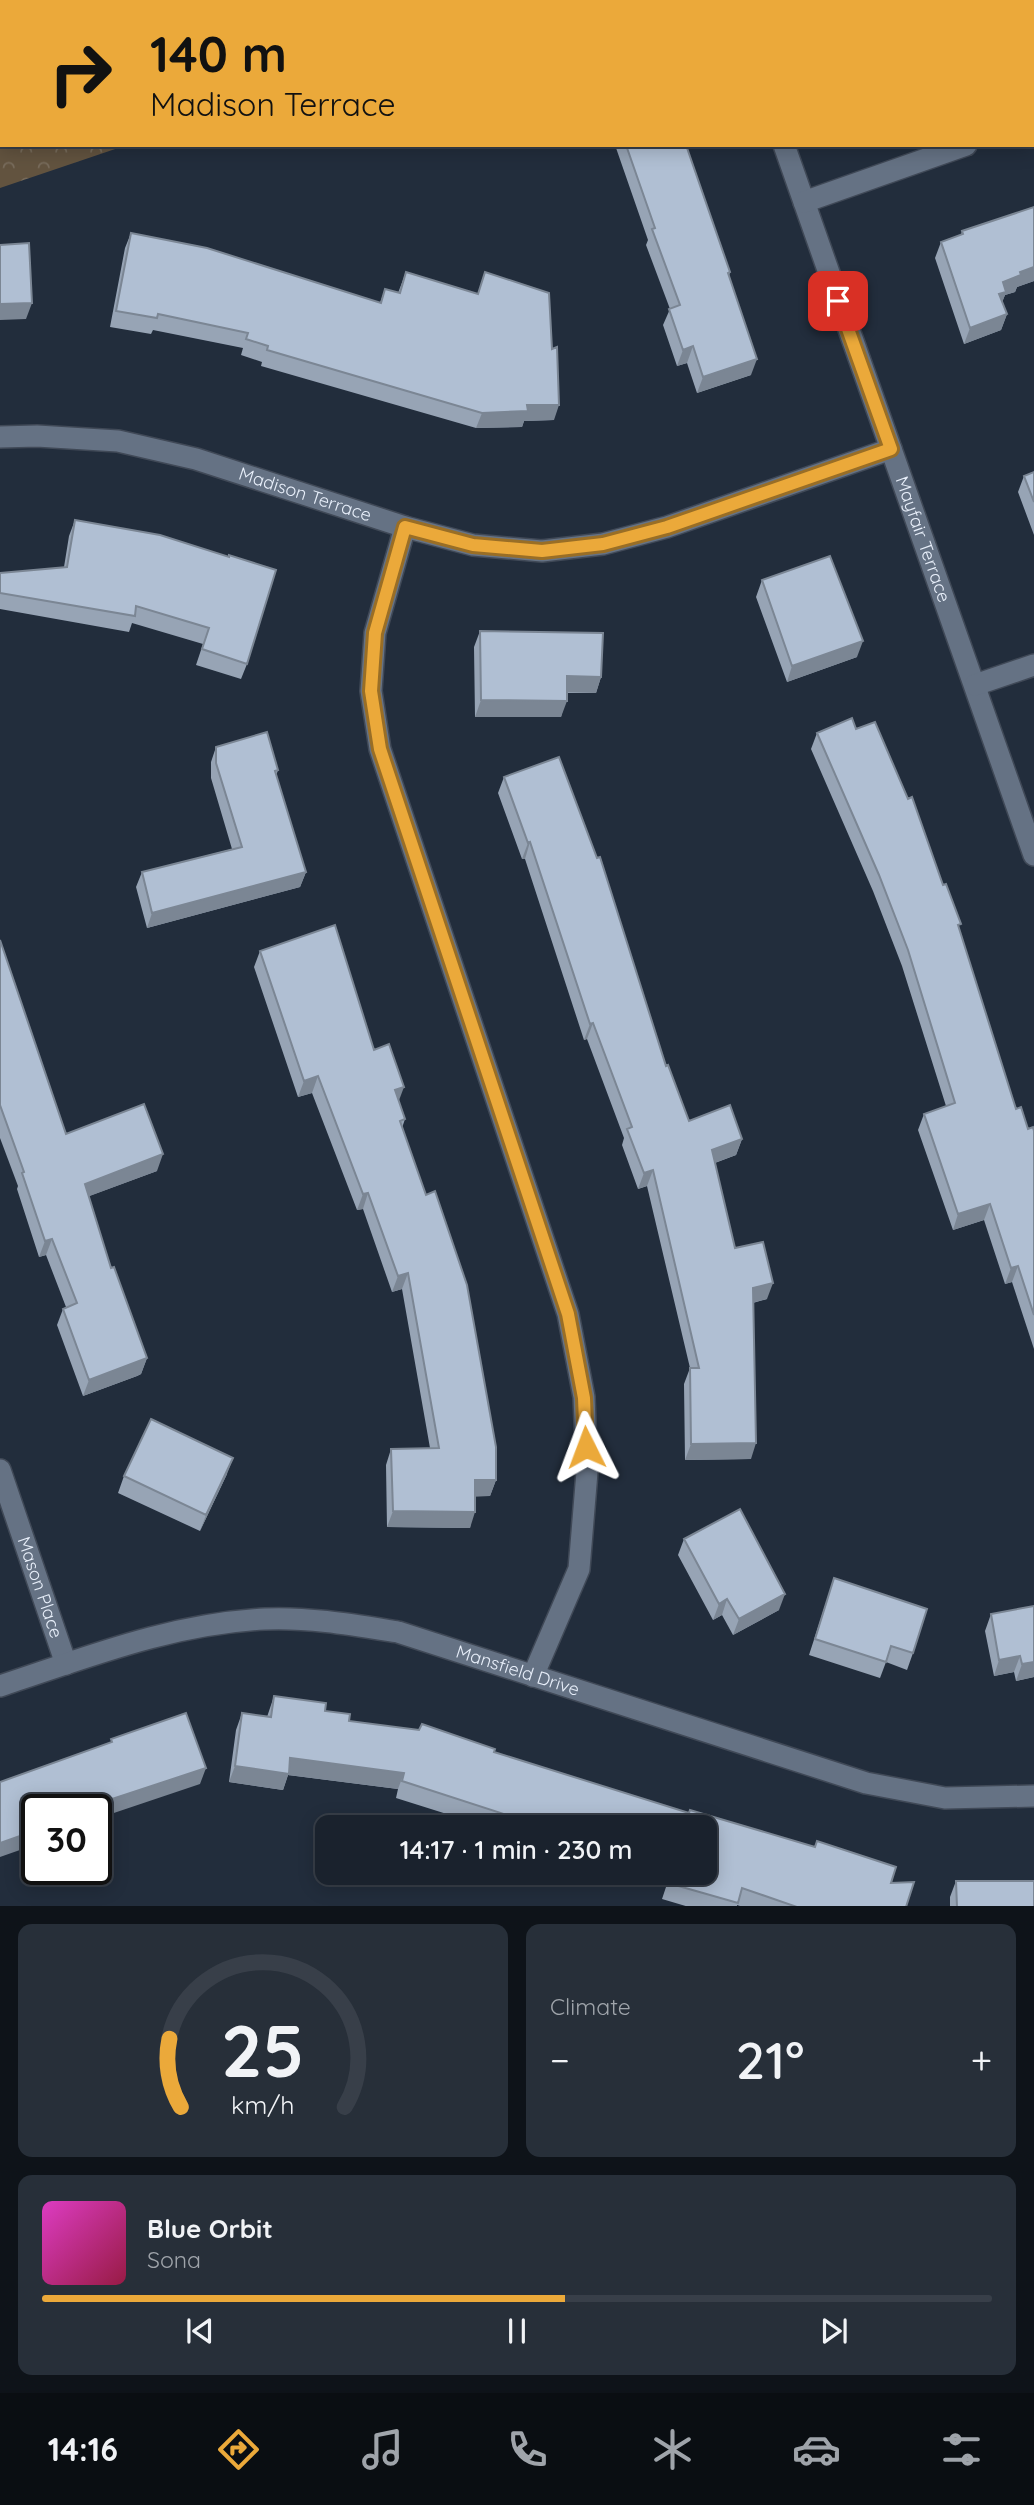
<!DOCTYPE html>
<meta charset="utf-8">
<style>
body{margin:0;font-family:Quicksand,sans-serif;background:#272f39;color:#f1f3f6;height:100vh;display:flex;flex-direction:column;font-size:26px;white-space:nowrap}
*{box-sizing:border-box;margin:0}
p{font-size:23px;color:#9fa4aa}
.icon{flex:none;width:38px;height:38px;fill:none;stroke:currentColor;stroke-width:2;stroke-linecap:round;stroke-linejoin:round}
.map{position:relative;height:1906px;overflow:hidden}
.sheet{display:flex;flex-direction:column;gap:18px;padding:18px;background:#0e1319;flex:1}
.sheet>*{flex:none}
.banner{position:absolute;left:0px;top:0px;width:1034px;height:147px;box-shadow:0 4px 18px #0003,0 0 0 2px #383f49;background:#eba93a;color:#111;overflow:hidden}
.speed{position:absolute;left:21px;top:1794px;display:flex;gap:14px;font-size:35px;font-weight:700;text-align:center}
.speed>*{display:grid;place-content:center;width:91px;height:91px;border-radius:50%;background:#1a222d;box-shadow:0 4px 18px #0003,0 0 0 2px #383f49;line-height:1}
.speed .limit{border:4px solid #111;border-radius:10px;background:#fff;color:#111}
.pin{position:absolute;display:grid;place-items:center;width:60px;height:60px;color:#fff;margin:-30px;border-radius:14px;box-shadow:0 4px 10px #0006}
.me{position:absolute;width:77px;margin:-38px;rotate:357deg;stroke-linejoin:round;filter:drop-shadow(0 0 5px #0008)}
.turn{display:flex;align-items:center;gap:24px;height:147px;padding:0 35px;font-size:32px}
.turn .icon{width:91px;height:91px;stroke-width:2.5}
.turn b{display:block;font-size:49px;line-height:60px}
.big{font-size:52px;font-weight:600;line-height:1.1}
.sheet .widget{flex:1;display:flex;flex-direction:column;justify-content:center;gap:10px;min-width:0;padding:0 24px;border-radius:14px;background:#272f39}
.sheet .dial{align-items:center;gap:0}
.dial svg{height:182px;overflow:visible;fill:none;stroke:#383f49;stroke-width:7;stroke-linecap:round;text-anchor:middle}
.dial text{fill:#f1f3f6;stroke:none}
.song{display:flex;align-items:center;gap:21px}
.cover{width:84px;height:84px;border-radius:10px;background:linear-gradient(135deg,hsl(310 70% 55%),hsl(340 70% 35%))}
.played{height:7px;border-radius:4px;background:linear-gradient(90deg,#eba93a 55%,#383f49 55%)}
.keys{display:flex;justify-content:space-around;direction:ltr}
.heat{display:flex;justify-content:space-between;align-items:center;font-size:38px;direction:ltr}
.sheet .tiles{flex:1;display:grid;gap:18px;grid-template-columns:1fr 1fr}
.widget:last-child{grid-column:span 2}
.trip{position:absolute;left:315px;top:1815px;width:402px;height:70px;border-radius:14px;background:#1a222d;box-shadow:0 4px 18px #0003,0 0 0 2px #383f49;font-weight:600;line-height:70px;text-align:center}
.tab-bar{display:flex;height:112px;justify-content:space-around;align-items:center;background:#0a0e12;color:#9fa4aa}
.tab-bar .icon{width:49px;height:49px}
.tab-bar .active{color:#eba93a}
.tab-bar b{font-size:32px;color:#f1f3f6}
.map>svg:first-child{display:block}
.park{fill:url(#park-crowns)}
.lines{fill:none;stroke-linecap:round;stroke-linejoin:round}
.street-casing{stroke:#404957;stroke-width:24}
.street{stroke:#657284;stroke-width:21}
.wall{fill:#97a4b5}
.shaded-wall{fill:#7b8694}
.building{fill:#b0bfd3;stroke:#7b8694;stroke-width:2}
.route-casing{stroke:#996e26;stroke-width:18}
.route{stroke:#eba93a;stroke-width:12}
.labels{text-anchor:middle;stroke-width:7;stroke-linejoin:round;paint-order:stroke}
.street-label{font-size:18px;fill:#e8effa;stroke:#222d3c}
</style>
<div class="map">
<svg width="1034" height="1907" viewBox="0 0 1034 1907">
<defs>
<pattern id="park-crowns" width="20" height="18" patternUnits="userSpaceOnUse" patternTransform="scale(1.75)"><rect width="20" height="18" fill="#62533f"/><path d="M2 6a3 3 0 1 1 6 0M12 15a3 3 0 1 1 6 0" fill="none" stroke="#786c5c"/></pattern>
</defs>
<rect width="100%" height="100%" fill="#222d3c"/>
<path class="park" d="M0 0H562L2 2V145H127L0 188Z"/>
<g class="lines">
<g class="street-casing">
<g id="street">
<path d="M732 0 733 2"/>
<path d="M1032 122 1034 121"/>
<path id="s1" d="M784 145 1034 855"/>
<path d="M804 202 966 145"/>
<path id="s2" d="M0 437 37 436 118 441 196 459 405 527 473 545 542 551 603 544 667 527 891 449"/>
<path d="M405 527 375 633 371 691 380 749 568 1314 584 1397 587 1472 579 1569 533 1676"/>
<path d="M975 685 1034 665"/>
<path id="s3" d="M0 1470 66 1664"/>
<path id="s4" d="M0 1686C88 1657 170 1624 265 1619 309 1617 354 1625 398 1632L866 1783 945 1798 1034 1796"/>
</g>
</g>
<use href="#street" class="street"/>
</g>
<path class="wall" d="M841 0H1034V7L1032 8V2H842Z
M615 145H686L730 272 729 276 751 375 697 393 687 363 677 366 663 325 670 309 646 245 648 240Z
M1034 207V281L1017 287 1015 292 1005 295 1002 302 1007 314 1001 330 964 344 935 258 941 242 961 235 962 231Z
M131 233 380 303 385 289 398 293 406 272 554 420 524 421 522 427 476 428 261 366 262 362 241 355 243 348 153 330 151 334 110 327 125 248Z
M1034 472V535L1018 492 1024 476Z
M75 520 160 535 247 664 241 679 196 665 203 644 132 623 129 632 0 609V573L64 567 69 536Z
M762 580 857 657 787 682 756 597Z
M480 631 601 677 596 693H567L561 717H475L474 647Z
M856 729 943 885 959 929 1016 1109 1028 1129 1034 1131V1349L1012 1282 1005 1284 984 1220 953 1230 918 1130 924 1114 946 1106 902 966 873 891 811 749 817 733Z
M216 747 278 770 276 776 306 872 300 887 147 928 136 887 142 872 232 849 211 778V762Z
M504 777 666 1066 689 1121 742 1139 736 1155 715 1163 735 1248 767 1299 753 1303 751 1459 685 1460 684 1384 690 1368 647 1186 638 1189 622 1145 624 1138 587 1039 584 1040 525 859H522L498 793Z
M0 940 66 1134 157 1171 89 1196 111 1268 147 1358 141 1374 137 1376 83 1396 57 1325 63 1309 66 1307 46 1255 39 1257 17 1189 18 1186 0 1138Z
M260 951 374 1050 399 1101 405 1119 402 1128 496 1480 490 1496H475L470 1528 387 1527 386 1465 391 1449 430 1448 402 1289 392 1292 363 1209 357 1210 312 1093 298 1097 254 967Z
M227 1474 200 1531 118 1493 124 1476Z
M684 1539 779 1610 733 1635 722 1615 713 1620 678 1555Z
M834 1578 913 1653 907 1670 886 1662 880 1678 809 1655Z
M1034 1606V1677L1016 1681 1014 1672 994 1676 985 1631 991 1614Z
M274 1696 325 1711 349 1721 494 1752 891 1883 906 1907H743L737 1905V1907H689L662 1899 667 1884 630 1872H705V1827H488L396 1798 398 1789 288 1775 283 1790 229 1782 236 1730 242 1713 267 1717Z
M956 1881 1034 1907H950V1897Z"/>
<path class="shaded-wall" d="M1014 0H1034V7L1032 8V2H1009Z
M1034 267V281L1017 287 1015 292 1005 295 1000 308 993 310 1003 282 1020 272Z
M32 303 26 319 0 320V304Z
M1007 314 1001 330 964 344 970 328Z
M693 346 687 363 677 366 683 350Z
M757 359 751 375 697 393 703 377Z
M527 405H559L554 420 524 421 522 427 476 428 482 413Z
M863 641 857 657 787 682 792 666Z
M567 676 601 677 596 693 561 692Z
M481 700 567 701 561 717H475Z
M530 842 525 859H522L528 843Z
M306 872 300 887 147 928 152 913Z
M593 1023 587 1039 584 1040 590 1024Z
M318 1076 312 1093 298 1097 304 1081Z
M404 1087 398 1103 395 1090Z
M742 1139 736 1155 706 1166 712 1150Z
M163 1154 157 1171 79 1200 85 1184Z
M653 1170 647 1186 638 1189 644 1173Z
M368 1193 363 1209 357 1210 363 1194Z
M990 1204 984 1220 953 1230 958 1214Z
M52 1239 46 1255 39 1257 45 1241Z
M1018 1266 1012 1282 1005 1284 1011 1268Z
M408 1273 402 1289 392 1292 398 1276Z
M773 1283 767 1299 747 1304 753 1288Z
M147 1358 141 1374 137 1376 83 1396 89 1380Z
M756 1443 751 1459 685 1460 691 1444Z
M233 1458 227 1474 200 1531 206 1515Z
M475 1480H496L490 1496 469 1497Z
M393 1511 475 1512 470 1528 387 1527Z
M785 1594 779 1610 733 1635 739 1619Z
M727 1599 722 1615 713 1620 719 1604Z
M1020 1656 1014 1672 994 1676 999 1660Z
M1034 1662V1677L1016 1681 1022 1664Z
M290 1758 404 1773 398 1789 288 1775 283 1790 229 1782 235 1766Z
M206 1768 200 1784 96 1819V1810H92L94 1805Z
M37 1830V1844L0 1857V1843Z"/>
<path class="building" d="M575 0H614L615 2H576Z
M853 0H1014L1009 2H853Z
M626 145H686L730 272 728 273 757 359 703 377 693 346 683 350 669 309 680 305 652 229 655 228Z
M1034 207V267L1020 272 1021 275 1003 282 1006 292 999 294 1007 314 970 328 941 242 963 234 962 231Z
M131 233 207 248 381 303 385 289 400 293 406 272 478 294 485 272 549 293 552 349 557 347 559 405H527L528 411 482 413 267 350 268 346 246 339 248 333 158 314 157 318 116 311Z
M29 243 32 303 0 304V245Z
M1034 472V502L1024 476Z
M75 520 160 535 229 557V555L276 570 247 664 202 649 209 628 136 606 135 616 0 593V573L67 567Z
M830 556 863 641 792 666 762 580Z
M480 631 603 633 601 677 567 676V701L481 700Z
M852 718 856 729 875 722 908 799 912 797 943 885 946 884 961 924 958 925 1016 1109 1021 1107 1028 1129 1033 1127 1034 1131V1315L1018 1266 1011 1268 990 1204 958 1214 924 1114 955 1103 908 950 879 875 817 733Z
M267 732 278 770 275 771 306 872 152 913 142 872 242 847 216 763V747Z
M559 757 597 858 600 857 666 1066 668 1065 689 1121 730 1105 742 1139 712 1150 735 1248 763 1242 773 1283 753 1288 756 1443 691 1444 690 1368H699L653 1170 644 1173 627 1129 632 1127 593 1023 590 1024 530 842 528 843 504 777Z
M335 925 374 1050 389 1044 404 1087 395 1090 405 1119 400 1121 426 1195 435 1191 467 1285 496 1447V1480H475V1512L393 1511 391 1449 439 1448 408 1273 398 1276 368 1193 363 1194 318 1076 304 1081 260 951Z
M0 940 66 1134 144 1104 163 1154 85 1184 111 1268 114 1267 147 1358 89 1380 63 1309 77 1303 52 1239 45 1241 22 1173 24 1172 0 1105Z
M151 1419 233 1458 206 1515 124 1476Z
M740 1509 785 1594 739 1619 727 1599 719 1604 684 1539Z
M834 1578 927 1609 913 1653 891 1646 886 1662 815 1639Z
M1034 1606V1662L1022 1664 1020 1656 999 1660 991 1614Z
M274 1696 326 1703 325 1711 350 1714 349 1721 419 1730 422 1724 495 1749 494 1752 689 1813 690 1810 815 1847 817 1841 896 1867 891 1883 914 1882 906 1907H797L742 1888 738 1903 668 1883 671 1872H705V1827H544L402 1781 404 1773 290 1758 289 1774 235 1766 242 1713 271 1717Z
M186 1713 206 1768 94 1805 95 1810H37V1830L0 1843V1782L112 1742 111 1739Z
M956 1881H1034V1907H957Z"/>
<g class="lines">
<g class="route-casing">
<path id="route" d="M586 1447 584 1398 568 1314 380 749 371 691 375 633 405 527 473 545 542 551 603 544 667 527 891 449 838 301"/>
</g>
<use href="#route" class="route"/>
</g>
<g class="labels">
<g class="street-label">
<text dy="6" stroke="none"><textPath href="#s2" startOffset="313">Madison Terrace</textPath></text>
<text dy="6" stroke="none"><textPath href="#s1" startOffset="418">Mayfair Terrace</textPath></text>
<text dy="6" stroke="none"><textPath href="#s3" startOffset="124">Mason Place</textPath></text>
<text dy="6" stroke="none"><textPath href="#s4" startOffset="534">Mansfield Drive</textPath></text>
</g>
</g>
</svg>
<div class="speed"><div class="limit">30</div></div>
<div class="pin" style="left:838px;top:301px;background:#d93025"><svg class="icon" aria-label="arrive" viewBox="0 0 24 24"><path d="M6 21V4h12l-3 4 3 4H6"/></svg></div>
<svg class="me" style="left:586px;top:1447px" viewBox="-20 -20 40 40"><path d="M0-17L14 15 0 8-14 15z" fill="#eba93a" stroke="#fff" stroke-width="4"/></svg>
<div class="trip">14:17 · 1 min · 230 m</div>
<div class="banner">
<div class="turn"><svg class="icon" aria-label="right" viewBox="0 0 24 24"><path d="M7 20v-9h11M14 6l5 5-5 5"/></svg><div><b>140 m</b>Madison Terrace</div></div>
</div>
</div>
<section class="sheet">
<div class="tiles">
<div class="widget dial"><svg viewBox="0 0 100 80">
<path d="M14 69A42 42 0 1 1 86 69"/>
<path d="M14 69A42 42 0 0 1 9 39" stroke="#eba93a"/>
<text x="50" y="56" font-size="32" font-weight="700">25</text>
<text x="50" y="72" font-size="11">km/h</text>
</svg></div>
<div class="widget"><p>Climate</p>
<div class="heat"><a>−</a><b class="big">21°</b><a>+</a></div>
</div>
<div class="widget">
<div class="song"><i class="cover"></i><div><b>Blue Orbit</b><p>Sona</p></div></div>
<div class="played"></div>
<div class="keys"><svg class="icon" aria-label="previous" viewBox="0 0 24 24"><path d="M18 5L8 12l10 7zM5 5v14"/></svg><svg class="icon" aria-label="pause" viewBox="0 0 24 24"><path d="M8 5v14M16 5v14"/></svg><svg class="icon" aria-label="next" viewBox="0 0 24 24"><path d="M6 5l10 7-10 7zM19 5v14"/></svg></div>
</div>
</div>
</section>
<nav class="tab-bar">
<b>14:16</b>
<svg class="icon active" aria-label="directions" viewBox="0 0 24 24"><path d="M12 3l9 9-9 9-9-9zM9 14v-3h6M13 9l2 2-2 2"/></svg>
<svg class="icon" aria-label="music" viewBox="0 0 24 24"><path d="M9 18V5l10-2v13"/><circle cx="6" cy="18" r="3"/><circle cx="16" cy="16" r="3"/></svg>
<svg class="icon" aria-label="phone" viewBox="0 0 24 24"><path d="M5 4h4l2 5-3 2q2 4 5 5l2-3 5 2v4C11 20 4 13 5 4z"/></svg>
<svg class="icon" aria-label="climate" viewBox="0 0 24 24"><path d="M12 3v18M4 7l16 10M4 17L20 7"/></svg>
<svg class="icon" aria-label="car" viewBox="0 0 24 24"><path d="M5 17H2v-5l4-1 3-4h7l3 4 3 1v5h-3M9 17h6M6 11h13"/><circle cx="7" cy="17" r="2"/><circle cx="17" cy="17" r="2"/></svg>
<svg class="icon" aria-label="filters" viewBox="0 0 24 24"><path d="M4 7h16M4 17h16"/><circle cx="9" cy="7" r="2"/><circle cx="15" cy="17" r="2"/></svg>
</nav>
